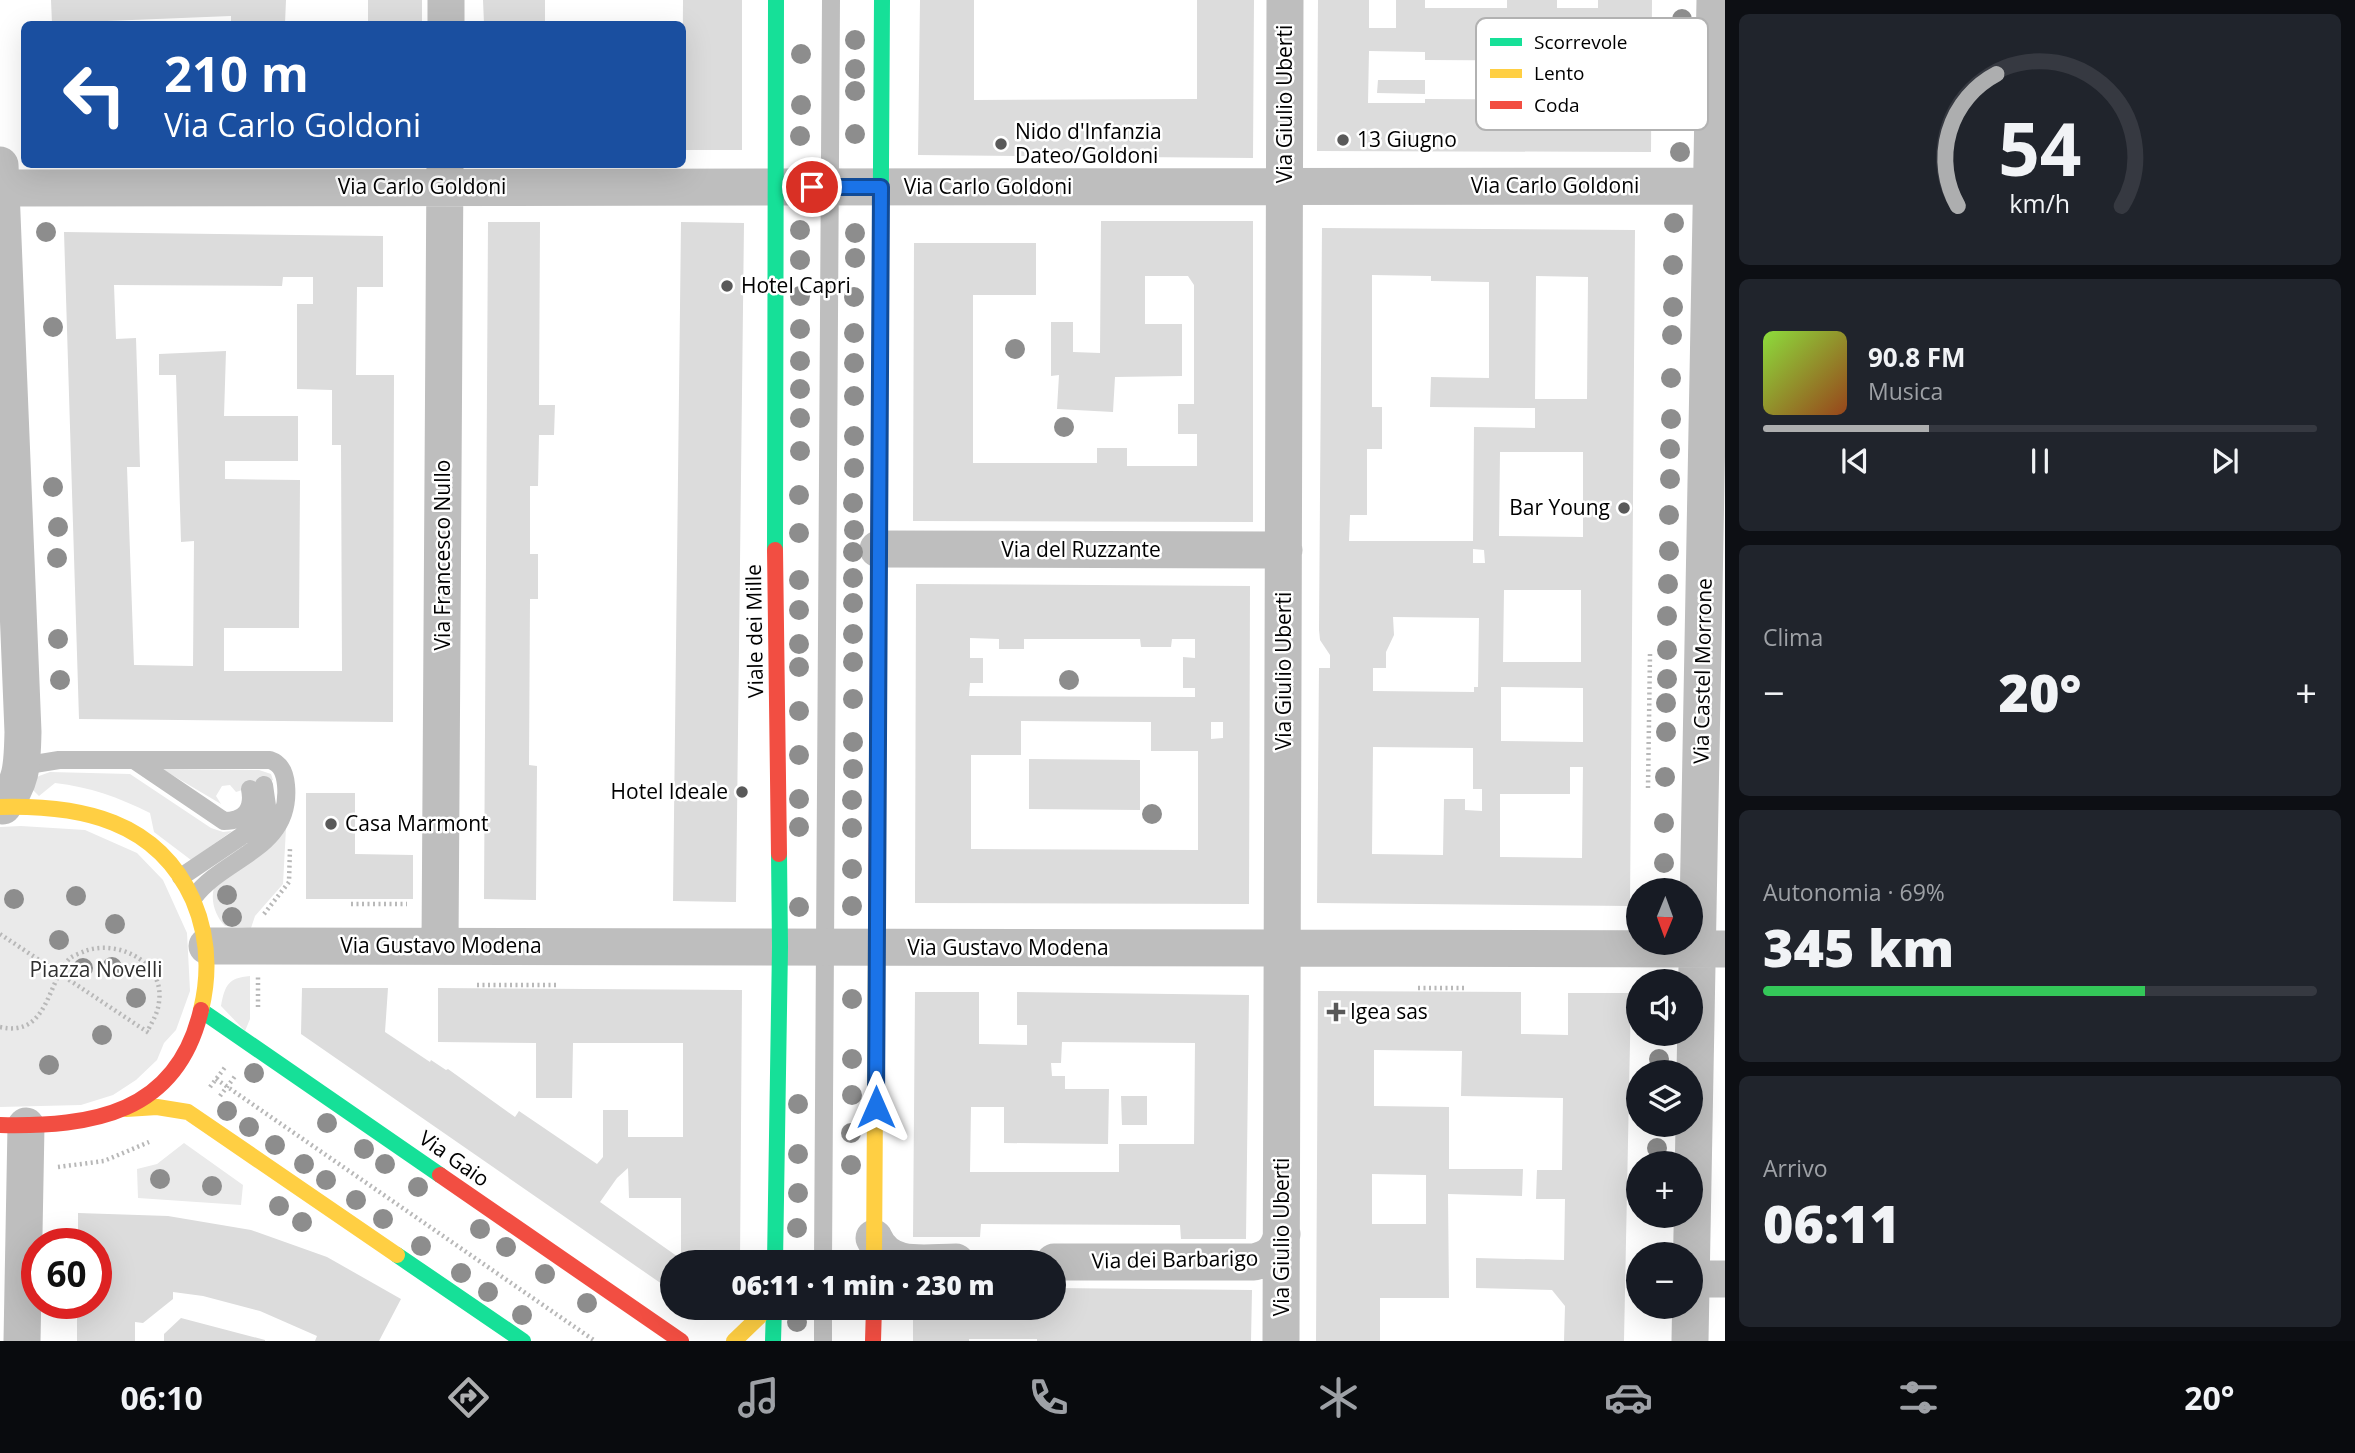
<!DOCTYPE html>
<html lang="it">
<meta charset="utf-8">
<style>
body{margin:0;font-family:"Open Sans",sans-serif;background:#20242c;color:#f1f3f6;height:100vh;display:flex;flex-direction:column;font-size:26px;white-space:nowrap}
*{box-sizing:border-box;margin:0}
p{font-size:23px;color:#9ea1a6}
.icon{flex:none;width:38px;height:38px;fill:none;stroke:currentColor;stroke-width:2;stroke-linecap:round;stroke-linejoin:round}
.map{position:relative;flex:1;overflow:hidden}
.panel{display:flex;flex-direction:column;gap:14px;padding:14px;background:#0d0f14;width:630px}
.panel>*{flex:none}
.banner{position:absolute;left:21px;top:21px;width:665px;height:147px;border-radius:10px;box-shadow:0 7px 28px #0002;background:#1a4fa0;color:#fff;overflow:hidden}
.needle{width:46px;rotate:181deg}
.controls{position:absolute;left:1626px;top:878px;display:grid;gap:14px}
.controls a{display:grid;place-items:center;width:77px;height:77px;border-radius:50%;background:#171b24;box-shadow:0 7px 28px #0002;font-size:35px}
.speed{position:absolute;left:21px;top:1228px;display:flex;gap:14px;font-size:35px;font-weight:700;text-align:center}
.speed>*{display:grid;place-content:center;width:91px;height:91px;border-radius:50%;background:#171b24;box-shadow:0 7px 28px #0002;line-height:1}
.speed .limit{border:10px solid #d22;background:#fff;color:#111}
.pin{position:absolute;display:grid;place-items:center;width:60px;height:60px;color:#fff;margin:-30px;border:4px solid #fff;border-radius:50%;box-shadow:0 2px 7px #0007}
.me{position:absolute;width:77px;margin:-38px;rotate:0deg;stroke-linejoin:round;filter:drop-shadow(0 0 5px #0008)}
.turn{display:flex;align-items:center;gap:24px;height:147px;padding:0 28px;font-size:32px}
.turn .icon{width:91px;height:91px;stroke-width:2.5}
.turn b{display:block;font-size:49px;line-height:60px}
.big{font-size:52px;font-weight:800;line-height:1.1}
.panel .card{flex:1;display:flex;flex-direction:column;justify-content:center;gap:10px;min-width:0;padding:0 24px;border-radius:10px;background:#20242c}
.panel .dial{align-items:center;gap:0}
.dial svg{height:182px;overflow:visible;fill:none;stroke:#363941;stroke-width:7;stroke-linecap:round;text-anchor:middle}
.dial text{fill:#f1f3f6;stroke:none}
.song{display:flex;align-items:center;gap:21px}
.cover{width:84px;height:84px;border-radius:10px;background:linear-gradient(135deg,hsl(90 70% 55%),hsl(20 70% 35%))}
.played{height:7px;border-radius:4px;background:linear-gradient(90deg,#adaeaf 30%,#363941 30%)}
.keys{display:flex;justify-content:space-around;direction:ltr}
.heat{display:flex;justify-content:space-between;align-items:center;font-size:38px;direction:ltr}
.charge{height:10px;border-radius:5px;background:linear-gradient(90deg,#34c759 69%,#363941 0)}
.trip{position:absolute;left:660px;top:1250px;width:406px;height:70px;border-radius:35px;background:#171b24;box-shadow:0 7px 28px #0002;font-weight:800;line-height:70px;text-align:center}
.tab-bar{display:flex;height:112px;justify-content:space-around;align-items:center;background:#090b0e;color:#9ea1a6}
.tab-bar .icon{width:49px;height:49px}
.tab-bar .on{color:#adaeaf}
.tab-bar b{font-size:32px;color:#f1f3f6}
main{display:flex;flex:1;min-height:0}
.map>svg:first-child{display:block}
.green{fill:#eaeaea}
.building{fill:#dcdcdc;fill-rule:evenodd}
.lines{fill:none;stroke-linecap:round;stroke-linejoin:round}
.path{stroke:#b8b8b8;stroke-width:4.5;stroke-dasharray:2 3.5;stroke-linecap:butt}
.lane{stroke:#bebebe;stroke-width:18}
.street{stroke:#bebebe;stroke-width:37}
.fast{stroke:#16e098;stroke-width:16}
.slow{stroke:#ffcf43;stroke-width:16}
.jam{stroke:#f24e42;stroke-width:16}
.tree{fill:#8d8d8d}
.route-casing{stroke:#114b97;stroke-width:18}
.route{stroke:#1a73e8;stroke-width:12}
.poi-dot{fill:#595959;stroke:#fff;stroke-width:2.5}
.labels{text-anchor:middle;stroke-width:5;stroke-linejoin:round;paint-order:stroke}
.street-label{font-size:21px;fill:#000;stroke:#fff}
.poi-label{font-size:21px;fill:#000;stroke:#fff;text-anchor:start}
.park-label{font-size:21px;fill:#2f2f2f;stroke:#fff}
.key{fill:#fff;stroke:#b2b2b2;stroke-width:2}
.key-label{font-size:19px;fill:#000}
</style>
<main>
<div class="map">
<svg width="1725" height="1341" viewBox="0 0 1725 1341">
<rect width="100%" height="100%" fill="#fff"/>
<path class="green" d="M162 769 259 770 271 774 273 780 236 792 230 785 222 786 216 796 221 804Z
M50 772 130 774 211 828 223 832 232 831 191 860 154 832 150 813C118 797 90 787 55 783L39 796 27 784 39 776Z
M21 826 85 830 137 853 163 880 187 933 190 991 176 1030 164 1043 157 1060 136 1080 113 1095 81 1105 0 1107V827Z
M286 828 283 884 255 916 251 928 225 926C216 917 210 901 214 888Z
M250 976V1019L245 1031 221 1006C225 985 228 978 250 976Z
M184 1143 243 1185 241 1205 138 1198 137 1169 157 1164Z"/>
<path class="building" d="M51 0H286L285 24H231V16L107 21 108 24H52Z
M368 0H422V24H368Z
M483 0H545V24H484Z
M683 0H742V150H682Z
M920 0H974V100L1197 99V0H1254L1253 158 918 155Z
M1318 0H1369V28H1396V0H1425V8H1507V0H1557V8H1598V0H1652L1651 152 1317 151ZM1369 51 1425 52V60L1593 61V100L1425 99V103H1368Z
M1378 80H1425V94L1377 93Z
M1101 221H1253V522L913 521 914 243H1036V295H973V463H1097V448H1127V466H1197V434H1178V404H1194V285L1188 276H1145V324H1182V376L1115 377 1113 412 1057 409 1059 375 1051 376V322H1073V352L1100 353Z
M488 222H540L539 405H555L554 435H539L538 486H530V554H538V599H530L529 765 537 766 536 900 484 899Z
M681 222 744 223 736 902 673 901Z
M1322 228 1635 230 1630 906 1317 903 1319 668H1330V655L1320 640 1319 630ZM1372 275 1431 276V281L1489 282V378L1431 377 1430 407 1535 408V428L1474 427 1473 541H1349L1350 515H1367V449H1382V407H1372ZM1536 276 1588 277 1587 399H1535ZM1500 452H1583V537L1499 536ZM1473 549 1484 550 1485 563H1473ZM1504 590H1581V662H1503ZM1393 617 1479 618 1478 687H1474V692L1373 691V668H1386V652L1394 635ZM1501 687 1583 688V742L1501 741ZM1373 747 1473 748V789H1482V811L1465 810V799H1444L1443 855 1372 854ZM1570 767H1583L1582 858 1500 857V794H1570Z
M64 232 383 236V287H357L356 375H394L393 722 79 719ZM283 277H313V304H297V389L332 390V445H341L342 671H224V628H299L300 480 225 479V461H298V416H224L226 351 159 354V375H176L181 542 194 541 193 666 134 665 127 467H140L136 338 116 339 114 285 282 286Z
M916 584 1250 586 1249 904 915 903ZM970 638 999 639V649H1024V639H1140L1141 647H1171L1172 639H1195V658L1183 657V688H1195V697L969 696 970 683H983V658H970ZM1021 721 1151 722V751H1198V850L971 849V755H1021ZM1211 722H1223V738L1211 739Z
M1029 759 1140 760V810L1029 809Z
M306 793H355V854L413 855V899H306Z
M302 988H388L385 1032 430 1062 431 1060 446 1070 448 1069 515 1117 519 1111 597 1164 603 1157V1110H628V1137H683V1043H573L572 1098H536V1043L438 1042V988L742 990 740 1262H672V1291L301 1034ZM628 1168 629 1198H681V1259L600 1202 617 1178Z
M1318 991 1521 992V1034L1568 1035V993H1631L1624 1341H1564L1565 1306 1552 1290 1476 1288V1258L1564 1260 1565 1199H1536L1537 1170H1562L1563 1098 1461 1096 1462 1051 1374 1050V1106L1449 1107V1169H1523L1522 1196 1448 1194 1449 1298H1380V1341H1316ZM1372 1174 1426 1175V1224H1372Z
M915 992H979V1044L1027 1045V1025H1017V992L1249 995 1246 1239H1181L1180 1225 981 1224 980 1237H913ZM1062 1042 1195 1043 1194 1144H1119V1172H970L971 1107H1004V1143L1108 1144 1109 1089H1065V1076H1052L1051 1063H1061Z
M1121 1096H1147V1125H1122Z
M78 1213 168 1216 251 1230 327 1257 401 1299 379 1341H315L317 1336 260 1311 203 1296 173 1292V1299L143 1323 135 1322V1341H77V1304H96V1244H78Z
M1054 1288 1252 1290 1251 1341H1037V1339H969V1341H913V1307H1054Z
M696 1307H725L710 1317Z
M181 1318 265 1340V1341H164V1334Z"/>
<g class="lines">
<path class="path" d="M1648 788 1650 654
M351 904H407
M264 914 289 882 290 848
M0 934 149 1033
M477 985H557
M1418 988H1465
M258 1007V977
M0 1027C49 1038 47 981 70 958 74 955 81 953 85 951 118 939 165 962 159 1002 158 1013 152 1022 147 1032
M216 1079 595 1341
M210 1087 226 1066
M220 1096 236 1075
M58 1167 104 1161 149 1142"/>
<path class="lane" d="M134 760 224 821C245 821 254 809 250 789
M22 766 59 760H270C282 764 285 774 286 785 292 849 225 856 194 897
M181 877 258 825 267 806 264 785
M823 1262 831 0
M823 1341V1307"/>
<path class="street" d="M446 24V0
M0 165 23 732C22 764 23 780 3 806
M0 188 1725 186
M878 549 1284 550
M207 946 1725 949
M440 946 445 164
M874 1238C888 1271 926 1262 956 1262
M1054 1262H1254C1271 1258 1278 1251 1282 1234
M1692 1279H1725
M22 1341 26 1126
M1281 1341 1285 0
M1690 1341 1715 0"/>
<path class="fast" d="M880 332 882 0
M775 550 776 0
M202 1011 440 1175
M397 1255 523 1341
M775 1262 780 947 779 854
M773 1341 774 1307"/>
<path class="slow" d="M0 807C81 805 157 820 193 900 208 935 210 973 201 1010
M126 1109 157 1107 188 1112 397 1255
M874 1262 876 943
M734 1341 759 1317 766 1307"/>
<path class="jam" d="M775 550 779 854
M876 943 880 332
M0 1125C92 1127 177 1114 201 1010
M440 1175 681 1341
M873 1341 874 1307"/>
</g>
<g class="tree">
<circle cx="1682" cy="19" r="10"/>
<circle cx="855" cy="40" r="10"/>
<circle cx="801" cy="54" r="10"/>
<circle cx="855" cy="69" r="10"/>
<circle cx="855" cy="91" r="10"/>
<circle cx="801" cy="105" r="10"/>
<circle cx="1681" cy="121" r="10"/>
<circle cx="855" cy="134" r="10"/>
<circle cx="800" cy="136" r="10"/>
<circle cx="1680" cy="152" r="10"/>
<circle cx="1674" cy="223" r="10"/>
<circle cx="800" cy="230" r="10"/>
<circle cx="46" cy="232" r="10"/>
<circle cx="855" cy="233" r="10"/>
<circle cx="855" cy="258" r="10"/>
<circle cx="800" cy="260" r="10"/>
<circle cx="1673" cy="265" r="10"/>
<circle cx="800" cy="296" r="10"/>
<circle cx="854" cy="297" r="10"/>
<circle cx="1673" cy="307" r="10"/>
<circle cx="53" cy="327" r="10"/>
<circle cx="800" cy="329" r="10"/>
<circle cx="854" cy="333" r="10"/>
<circle cx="1672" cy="335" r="10"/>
<circle cx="1015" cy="349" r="10"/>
<circle cx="800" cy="361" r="10"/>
<circle cx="854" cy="363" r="10"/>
<circle cx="1671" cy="378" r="10"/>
<circle cx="800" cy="389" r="10"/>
<circle cx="854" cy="396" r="10"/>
<circle cx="800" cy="418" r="10"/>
<circle cx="1671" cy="419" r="10"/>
<circle cx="1064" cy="427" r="10"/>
<circle cx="854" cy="436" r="10"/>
<circle cx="1670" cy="449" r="10"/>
<circle cx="800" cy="451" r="10"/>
<circle cx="854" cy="468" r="10"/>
<circle cx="1670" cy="479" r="10"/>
<circle cx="53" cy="487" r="10"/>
<circle cx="799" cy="495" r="10"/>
<circle cx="853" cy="503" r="10"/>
<circle cx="1669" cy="515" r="10"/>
<circle cx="58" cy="527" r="10"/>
<circle cx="854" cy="530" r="10"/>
<circle cx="799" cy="533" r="10"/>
<circle cx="1669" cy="551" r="10"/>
<circle cx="853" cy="552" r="10"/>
<circle cx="57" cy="558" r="10"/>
<circle cx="853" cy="578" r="10"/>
<circle cx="799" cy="580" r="10"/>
<circle cx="1668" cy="584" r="10"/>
<circle cx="853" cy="603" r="10"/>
<circle cx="799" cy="610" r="10"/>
<circle cx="1667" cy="616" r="10"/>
<circle cx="853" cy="634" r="10"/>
<circle cx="58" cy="639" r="10"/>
<circle cx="799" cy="644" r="10"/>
<circle cx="1667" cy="650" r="10"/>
<circle cx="853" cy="662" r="10"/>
<circle cx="799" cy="667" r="10"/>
<circle cx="1667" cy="679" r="10"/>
<circle cx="60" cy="680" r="10"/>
<circle cx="1069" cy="680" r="10"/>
<circle cx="853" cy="699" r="10"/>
<circle cx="1666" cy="703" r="10"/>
<circle cx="799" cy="711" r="10"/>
<circle cx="1666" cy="732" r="10"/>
<circle cx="853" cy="742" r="10"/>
<circle cx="799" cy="755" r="10"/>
<circle cx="853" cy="769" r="10"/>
<circle cx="1665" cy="777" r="10"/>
<circle cx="799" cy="799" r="10"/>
<circle cx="852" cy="800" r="10"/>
<circle cx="1152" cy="814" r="10"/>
<circle cx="1664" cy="823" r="10"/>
<circle cx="799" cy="827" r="10"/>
<circle cx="852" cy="828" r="10"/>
<circle cx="1664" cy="863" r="10"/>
<circle cx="852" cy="869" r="10"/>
<circle cx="227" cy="895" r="10"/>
<circle cx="76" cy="896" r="10"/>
<circle cx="14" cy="899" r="10"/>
<circle cx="852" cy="906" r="10"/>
<circle cx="799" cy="907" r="10"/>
<circle cx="232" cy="917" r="10"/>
<circle cx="115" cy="924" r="10"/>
<circle cx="59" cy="940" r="10"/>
<circle cx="112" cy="967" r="10"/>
<circle cx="83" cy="968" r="10"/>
<circle cx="136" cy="998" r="10"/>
<circle cx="852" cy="999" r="10"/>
<circle cx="102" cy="1035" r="10"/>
<circle cx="852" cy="1059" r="10"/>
<circle cx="1659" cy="1059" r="10"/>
<circle cx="49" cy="1065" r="10"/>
<circle cx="254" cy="1073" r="10"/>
<circle cx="852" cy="1095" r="10"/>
<circle cx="798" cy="1104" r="10"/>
<circle cx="227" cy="1111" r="10"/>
<circle cx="327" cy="1123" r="10"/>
<circle cx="249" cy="1127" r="10"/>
<circle cx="851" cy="1133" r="10"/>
<circle cx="275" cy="1145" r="10"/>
<circle cx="1657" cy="1148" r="10"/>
<circle cx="364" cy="1149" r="10"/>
<circle cx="798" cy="1154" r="10"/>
<circle cx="304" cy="1164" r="10"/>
<circle cx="385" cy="1164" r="10"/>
<circle cx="851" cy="1165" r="10"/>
<circle cx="160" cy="1179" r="10"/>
<circle cx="326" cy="1180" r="10"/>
<circle cx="212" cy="1186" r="10"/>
<circle cx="418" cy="1187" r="10"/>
<circle cx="798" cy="1193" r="10"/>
<circle cx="356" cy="1200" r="10"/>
<circle cx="279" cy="1206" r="10"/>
<circle cx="383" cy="1219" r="10"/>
<circle cx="302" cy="1222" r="10"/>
<circle cx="797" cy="1228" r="10"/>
<circle cx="480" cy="1229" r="10"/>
<circle cx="421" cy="1246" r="10"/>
<circle cx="506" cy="1247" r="10"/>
<circle cx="461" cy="1273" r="10"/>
<circle cx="545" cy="1274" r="10"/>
<circle cx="488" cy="1292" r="10"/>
<circle cx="587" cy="1303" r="10"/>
<circle cx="522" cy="1315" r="10"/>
<circle cx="797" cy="1322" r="10"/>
</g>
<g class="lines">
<g class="route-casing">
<path id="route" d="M812 187H881L876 1107"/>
</g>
<use href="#route" class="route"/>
</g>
<g class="poi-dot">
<circle cx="1343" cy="140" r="7"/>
<circle cx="1001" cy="144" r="7"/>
<circle cx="727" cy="286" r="7"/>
<circle cx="1624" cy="508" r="7"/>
<circle cx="742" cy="792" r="7"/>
<circle cx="331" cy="824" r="7"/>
<path d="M1332.5 1001.5h7v7h7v7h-7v7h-7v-7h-7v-7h7z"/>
</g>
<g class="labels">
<g class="street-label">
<text transform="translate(1285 104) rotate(-90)" y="7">Via Giulio Uberti</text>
<text x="1555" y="193">Via Carlo Goldoni</text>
<text x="422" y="194">Via Carlo Goldoni</text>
<text x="988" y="194">Via Carlo Goldoni</text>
<text x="1081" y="557">Via del Ruzzante</text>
<text transform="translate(443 555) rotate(-90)" y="7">Via Francesco Nullo</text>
<text transform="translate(755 631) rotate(-91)" y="7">Viale dei Mille</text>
<text transform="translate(1284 671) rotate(-90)" y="7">Via Giulio Uberti</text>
<text transform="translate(1703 671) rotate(-89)" y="7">Via Castel Morrone</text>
<text x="441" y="953">Via Gustavo Modena</text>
<text x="1008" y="955">Via Gustavo Modena</text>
<text transform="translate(454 1159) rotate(35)" y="7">Via Gaio</text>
<text transform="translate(1282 1237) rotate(-90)" y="7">Via Giulio Uberti</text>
<text transform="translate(1175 1260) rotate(-1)" y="7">Via dei Barbarigo</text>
</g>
<g class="poi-label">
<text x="1015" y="139">Nido d'Infanzia<tspan x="1015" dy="24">Dateo/Goldoni</tspan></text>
<text x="1357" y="147">13 Giugno</text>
<text x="741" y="293">Hotel Capri</text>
<text x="1610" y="515" text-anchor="end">Bar Young</text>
<text x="728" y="799" text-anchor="end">Hotel Ideale</text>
<text x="345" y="831">Casa Marmont</text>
<text x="1350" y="1019">Igea sas</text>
</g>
<g class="park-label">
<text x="96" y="977">Piazza Novelli</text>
</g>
</g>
<rect x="1476" y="18" width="232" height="112" rx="10" class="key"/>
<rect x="1490" y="38" width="32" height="8" fill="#16e098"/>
<rect x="1490" y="69" width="32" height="9" fill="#ffcf43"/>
<rect x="1490" y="101" width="32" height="8" fill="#f24e42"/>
<g class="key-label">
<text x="1534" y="49">Scorrevole</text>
<text x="1534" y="80">Lento</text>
<text x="1534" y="112">Coda</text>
</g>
</svg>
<div class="controls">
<a><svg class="needle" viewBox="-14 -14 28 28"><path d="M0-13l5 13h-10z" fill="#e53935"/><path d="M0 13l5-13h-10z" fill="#9ea1a6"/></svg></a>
<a><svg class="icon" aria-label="sound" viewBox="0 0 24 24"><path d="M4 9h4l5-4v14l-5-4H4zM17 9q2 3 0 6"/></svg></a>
<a><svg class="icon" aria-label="layers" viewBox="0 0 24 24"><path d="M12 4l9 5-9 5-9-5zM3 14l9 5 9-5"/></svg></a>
<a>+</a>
<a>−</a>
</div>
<div class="speed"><div class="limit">60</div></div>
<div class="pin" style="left:812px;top:187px;background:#d93025"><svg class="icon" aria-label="arrive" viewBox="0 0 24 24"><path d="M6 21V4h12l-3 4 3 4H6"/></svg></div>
<svg class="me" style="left:876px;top:1107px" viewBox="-20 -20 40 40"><path d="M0-17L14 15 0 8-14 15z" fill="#1a73e8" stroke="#fff" stroke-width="4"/></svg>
<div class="trip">06:11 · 1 min · 230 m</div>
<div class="banner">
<div class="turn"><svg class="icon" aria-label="left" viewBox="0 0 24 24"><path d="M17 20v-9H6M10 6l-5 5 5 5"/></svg><div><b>210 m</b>Via Carlo Goldoni</div></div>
</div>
</div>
<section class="panel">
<div class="card dial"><svg viewBox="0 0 100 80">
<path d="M14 69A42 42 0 1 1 86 69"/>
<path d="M14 69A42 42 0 0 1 31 11" stroke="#adaeaf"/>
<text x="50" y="56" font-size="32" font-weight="700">54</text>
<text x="50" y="72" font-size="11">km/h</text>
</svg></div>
<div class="card">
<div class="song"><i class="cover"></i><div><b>90.8 FM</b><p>Musica</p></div></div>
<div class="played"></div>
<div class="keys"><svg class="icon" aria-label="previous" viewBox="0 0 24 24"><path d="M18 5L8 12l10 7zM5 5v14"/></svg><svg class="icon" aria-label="pause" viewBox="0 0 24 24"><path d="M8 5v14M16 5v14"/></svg><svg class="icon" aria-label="next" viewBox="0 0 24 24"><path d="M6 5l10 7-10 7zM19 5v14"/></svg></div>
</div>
<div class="card"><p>Clima</p>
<div class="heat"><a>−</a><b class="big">20°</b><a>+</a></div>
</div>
<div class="card"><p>Autonomia · 69%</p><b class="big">345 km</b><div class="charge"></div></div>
<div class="card"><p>Arrivo</p><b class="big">06:11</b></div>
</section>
</main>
<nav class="tab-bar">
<b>06:10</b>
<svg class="icon on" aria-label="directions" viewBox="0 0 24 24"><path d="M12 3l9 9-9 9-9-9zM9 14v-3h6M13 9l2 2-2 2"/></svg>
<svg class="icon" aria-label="music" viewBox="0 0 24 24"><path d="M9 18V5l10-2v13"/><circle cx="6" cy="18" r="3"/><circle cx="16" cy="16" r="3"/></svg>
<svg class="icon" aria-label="phone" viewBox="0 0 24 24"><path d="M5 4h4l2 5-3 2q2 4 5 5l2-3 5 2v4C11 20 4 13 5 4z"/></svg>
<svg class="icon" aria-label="climate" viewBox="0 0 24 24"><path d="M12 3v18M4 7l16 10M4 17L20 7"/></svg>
<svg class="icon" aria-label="car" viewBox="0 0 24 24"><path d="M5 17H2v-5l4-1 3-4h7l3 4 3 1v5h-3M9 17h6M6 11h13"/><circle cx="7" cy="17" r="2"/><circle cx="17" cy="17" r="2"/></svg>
<svg class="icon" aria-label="filters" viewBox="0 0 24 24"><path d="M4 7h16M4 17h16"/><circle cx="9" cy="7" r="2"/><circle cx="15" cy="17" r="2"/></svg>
<b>20°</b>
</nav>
